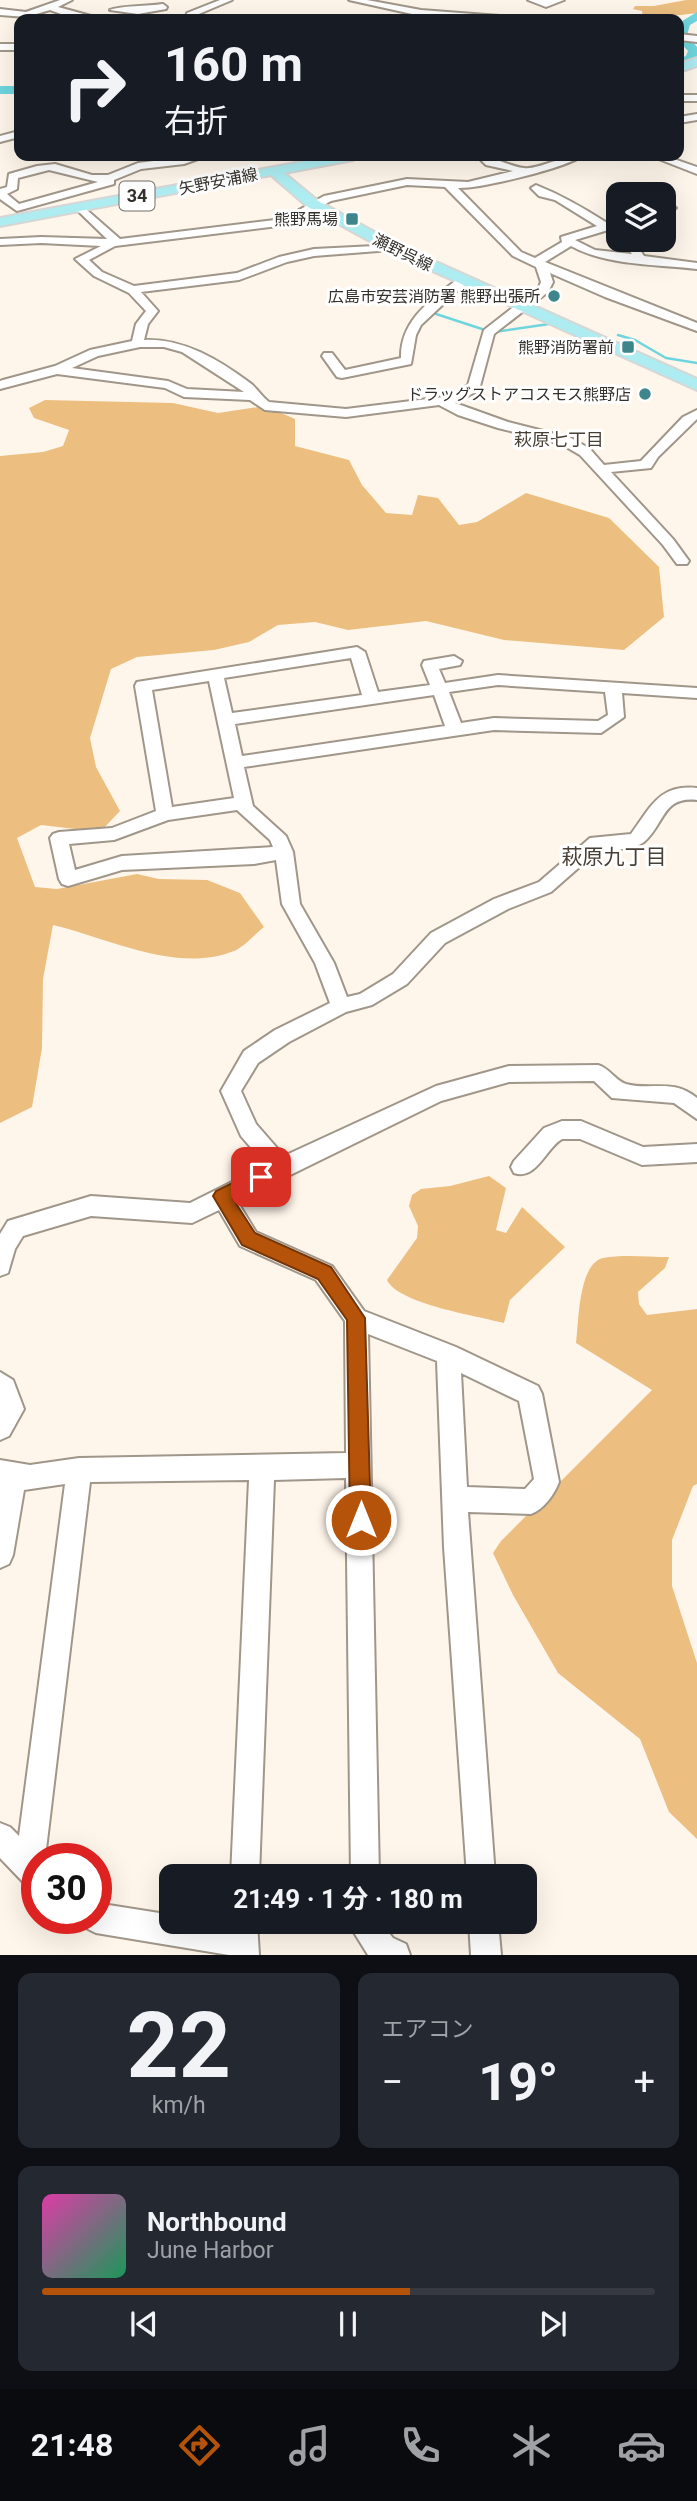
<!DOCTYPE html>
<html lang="ja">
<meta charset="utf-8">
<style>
body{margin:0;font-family:Roboto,"Noto Sans JP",sans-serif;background:#242831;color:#f1f3f6;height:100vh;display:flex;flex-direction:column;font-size:26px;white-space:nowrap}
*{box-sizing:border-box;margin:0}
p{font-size:23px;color:#9ea1a6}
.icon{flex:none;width:38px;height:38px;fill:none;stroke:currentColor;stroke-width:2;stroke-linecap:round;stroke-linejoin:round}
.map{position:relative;height:1955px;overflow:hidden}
.panel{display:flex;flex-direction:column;gap:18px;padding:18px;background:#0d0f14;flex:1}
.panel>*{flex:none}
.top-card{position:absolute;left:14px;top:14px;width:670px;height:147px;border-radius:14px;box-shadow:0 7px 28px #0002;background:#171b24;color:#f1f3f6;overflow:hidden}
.controls{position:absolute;left:606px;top:182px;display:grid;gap:14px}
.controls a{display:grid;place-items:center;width:70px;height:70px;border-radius:14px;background:#171b24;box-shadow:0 7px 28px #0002;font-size:35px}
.speed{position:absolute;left:21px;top:1843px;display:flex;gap:14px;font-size:35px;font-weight:700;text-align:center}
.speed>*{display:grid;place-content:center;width:91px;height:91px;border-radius:50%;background:#171b24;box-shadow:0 7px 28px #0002;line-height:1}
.speed .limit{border:10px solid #d22;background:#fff;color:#111}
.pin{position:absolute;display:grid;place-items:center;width:60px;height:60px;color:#fff;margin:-30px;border-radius:14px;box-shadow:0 4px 10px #0006}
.me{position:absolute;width:77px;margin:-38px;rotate:0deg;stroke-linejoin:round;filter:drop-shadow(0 0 5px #0008)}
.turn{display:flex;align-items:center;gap:24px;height:147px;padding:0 35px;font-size:32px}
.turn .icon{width:91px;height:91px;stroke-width:2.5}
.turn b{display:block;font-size:49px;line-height:60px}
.big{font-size:52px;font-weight:700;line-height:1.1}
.panel .tile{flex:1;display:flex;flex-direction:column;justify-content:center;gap:10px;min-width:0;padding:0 24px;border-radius:14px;background:#242831}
.panel .dial{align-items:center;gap:0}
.dial b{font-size:91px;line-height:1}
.song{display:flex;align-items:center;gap:21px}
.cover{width:84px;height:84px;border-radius:10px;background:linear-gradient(135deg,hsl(320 70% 55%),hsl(150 70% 35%))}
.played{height:7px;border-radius:4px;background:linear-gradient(90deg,#b45309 60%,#363941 60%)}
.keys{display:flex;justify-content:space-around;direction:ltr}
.heat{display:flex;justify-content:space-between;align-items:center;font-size:38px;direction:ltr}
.panel .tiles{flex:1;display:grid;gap:18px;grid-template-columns:1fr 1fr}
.tile:last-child{grid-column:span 2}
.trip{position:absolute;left:159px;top:1864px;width:378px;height:70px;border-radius:14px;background:#171b24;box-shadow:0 7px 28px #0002;font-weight:700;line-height:70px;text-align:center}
.menu{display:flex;height:112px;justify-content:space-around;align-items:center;background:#090b0e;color:#9ea1a6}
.menu .icon{width:49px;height:49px}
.menu .on{color:#b45309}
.menu b{font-size:32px;color:#f1f3f6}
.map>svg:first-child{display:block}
.green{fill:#ecbf81}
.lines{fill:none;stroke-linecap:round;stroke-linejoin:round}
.stream{stroke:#6ed5de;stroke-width:2.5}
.river{fill:#6ed5de;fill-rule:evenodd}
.minor-casing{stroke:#a09689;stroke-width:4}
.major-casing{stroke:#d6d6d5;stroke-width:4}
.minor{fill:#fff;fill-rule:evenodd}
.major{fill:#adedf2;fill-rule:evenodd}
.route{fill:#b45309;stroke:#753606;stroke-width:2}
.poi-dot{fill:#3e868c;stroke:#fff;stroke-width:2.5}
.labels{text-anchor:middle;stroke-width:6;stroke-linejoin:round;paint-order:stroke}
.far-street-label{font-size:16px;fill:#34302b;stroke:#fff}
.far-poi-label{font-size:16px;fill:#34302b;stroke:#fff;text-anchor:end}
.shield{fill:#fff;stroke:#716e6b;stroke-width:2}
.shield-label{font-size:18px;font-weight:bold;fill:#34302b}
.far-neighbourhood-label{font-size:18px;fill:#494035;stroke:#fff}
.neighbourhood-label{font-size:21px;fill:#494035;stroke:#fff}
</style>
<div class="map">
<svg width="697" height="1955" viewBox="0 0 697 1955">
<rect width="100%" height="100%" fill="#fff6eb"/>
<path class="green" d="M686 0H697V13L647 19H643L642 11 633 9 635 6H654Z
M45 400 173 403 218 413 265 406 295 419V446L349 460 362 485 386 513 412 515 418 495 438 498 459 525 477 522 526 493 609 518 659 567 664 617 624 650 504 640 426 621 348 630 315 622 278 625 249 642 214 650 137 657 111 669 90 738 96 767 120 811 100 832 41 825 17 838 35 887 57 889 137 874 159 879 207 880 240 893 264 927C255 934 244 947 234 951 177 974 108 938 53 925L43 979 42 1048 32 1107 0 1123V456L43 452 63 446 69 430 34 418 29 408Z
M489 1176 506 1188 496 1230 506 1233 522 1207 565 1247 510 1300 504 1323C478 1316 398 1304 387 1280L417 1238 418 1226 409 1206 412 1195 421 1189 450 1186Z
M669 1257 665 1268 638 1292 639 1304 647 1315 697 1309V1484L693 1486 672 1540V1586L697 1663V1839L669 1812 640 1739 558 1673 513 1595 493 1553 501 1541 652 1390 576 1343C579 1322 578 1264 603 1258 623 1254 648 1257 669 1257Z"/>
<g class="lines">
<path class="stream" d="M433 313 485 330
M494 332 549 324
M618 335 635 340 666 358 697 363"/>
<path class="river" d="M697 12V21L690 25 687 35 697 47V60L679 67V59L686 56 688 51 679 41V23Z
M0 86H19V94H0Z"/>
<g class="minor-casing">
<path id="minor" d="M60 0H72L58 7 102 19H75L50 10 26 17 0 15V9L26 12Z
M220 0H232L194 16V19H186L187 13Z
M349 0H367L421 10 500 16 504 19 421 16Z
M528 0H564L546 7Z
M163 4 167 7 166 9 138 14 110 10C117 6 150 6 163 4Z
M679 34 697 36V42L679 40Z
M0 44H19V50H0Z
M679 95H697V101H679Z
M697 114V120L679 123V117Z
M19 131V137L0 142V136Z
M192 156H206L184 164 141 169 114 180V184L17 211 0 199V189L7 187 9 174 37 166 55 164 92 175H108L138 163ZM49 170 98 182 19 204 7 194 17 189 18 178Z
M477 156C492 155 507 166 524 168 538 170 562 155 582 156 565 168 480 189 458 188L521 252 535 258 562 242 561 237 597 226 555 200 539 196 531 188 536 185C561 195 584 208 607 223L618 220V227L575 240 595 250 632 254 621 240H633L644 256 697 263V269C655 264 608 266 571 246L545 262 697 323V331L605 297 550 273 553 282 548 292 494 334 479 390 455 403 508 422 571 438 590 449 604 465 641 461 683 417 697 410V419L658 457 651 468 611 472 673 539 689 561 687 564H677L663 545 580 455 561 444 498 428 458 415 439 405 346 417 265 410 250 400 184 397 165 388 57 374 0 389V381L3 380 55 366 90 350 132 341 136 324 146 311 129 293 94 276 75 259 101 246 41 243 0 245V239L41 237 107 239 76 209 75 207 80 204 120 239 283 219 324 196 407 179 468 182 513 171 486 165ZM407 185 445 187 513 256 536 267 541 282 539 287 484 330 468 385 452 396 346 409 269 402C261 396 257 388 250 383 219 360 183 338 144 340L148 324 158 311 141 292 239 280 287 262 314 256 391 250 395 249V245L314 249 279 257 237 273 134 286 102 272 89 260 115 246 286 225 331 201ZM140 347H164L182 352 244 392 187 389 168 381 72 368 98 356Z
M651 156H665L697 167V174Z
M667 206 671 205 676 208 663 214V207Z
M459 278 469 280 421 325 416 335 411 364 342 378 337 377 322 356 324 353H332L345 370 401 358C400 320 432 299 459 278Z
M357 647 365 652 378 692 430 685 422 665 424 661 454 656 462 661 460 665 439 669 445 683 498 675 697 688V698L622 693 624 717 601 733 494 730 244 767 253 806 286 836 293 852 300 904 334 963 347 997 360 994 393 974 431 933 494 899 539 882 590 838 631 834C651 807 659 784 697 788V800C662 796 665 824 644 842 632 851 614 849 600 849L551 892 508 909 445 943 407 984 372 1005 346 1012 289 1042 258 1063 241 1091 256 1124 284 1156 436 1086 509 1066 598 1065C609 1068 616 1081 626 1084 653 1091 672 1078 697 1098V1119L674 1103 612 1098 594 1081 509 1082 441 1101 237 1201 256 1232 332 1266 364 1311 456 1347 538 1386 542 1394 559 1482C554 1495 544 1509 531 1514L468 1512 495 1876H467L444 1547 437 1361 368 1334 379 1876H351L346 1478 274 1480 259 1876H231L249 1480 90 1482 45 1858H37V1886L34 1887 24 1883 0 1858V1823L10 1827 19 1836 65 1484 24 1490 13 1555 9 1564 0 1568V1460L30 1465 79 1458 346 1453 345 1321 316 1280 240 1246 219 1210 192 1223 91 1216 23 1236 15 1249 8 1273 0 1276V1234L8 1221 91 1196 190 1203 266 1165 241 1136 221 1091 244 1051 275 1030 330 1003 315 963 282 904 276 860 254 864 122 870 68 886 62 884 59 879 50 838 53 834 59 832 112 828 156 811 135 686 137 682ZM351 658 362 695 232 713 224 678ZM209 681 234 798 172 807 152 690ZM498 685 605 692 608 715 598 721 494 718 461 723 449 692ZM434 695 445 726 242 756 235 724ZM237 810 270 840 273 847 122 856 75 870 69 844 114 840 168 820ZM461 1373 519 1401 534 1479 525 1489 467 1487Z
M562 1121H581L643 1147 697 1144V1162L642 1165 580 1139H562C546 1148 536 1181 514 1173L511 1167 514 1161 544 1128Z
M0 1372 13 1380 24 1409 9 1436 0 1440Z
M96 1903 172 1915V1922L228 1924 229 1922H257L259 1955H229L96 1933 86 1928 81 1918H96Z
M352 1922H380L393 1938 406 1944 410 1955H368L350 1926Z
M469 1922H498L501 1955H471Z"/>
</g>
<g class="major-casing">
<path id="major" d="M697 58V66L679 72V64Z
M333 156H360L353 160 284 173 318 201 396 244 697 379V390L386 250 308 207 271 175 0 226V218Z"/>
</g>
<use href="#minor" class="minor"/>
<use href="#major" class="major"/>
</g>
<path class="route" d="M261 1169 267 1172 270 1177 267 1182 233 1199 255 1233 331 1267 365 1318 371 1520 368 1527 361 1530 353 1527 350 1520 347 1320 318 1279 242 1245 213 1196 216 1191Z"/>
<g class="poi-dot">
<rect x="345" y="212" width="14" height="14" rx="3.5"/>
<circle cx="554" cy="296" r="7"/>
<rect x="621" y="340" width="14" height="14" rx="3.5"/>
<circle cx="645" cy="394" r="7"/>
</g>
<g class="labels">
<g class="far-street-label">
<text transform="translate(218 181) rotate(-11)" y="6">矢野安浦線</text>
<text transform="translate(403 252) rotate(26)" y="6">瀬野呉線</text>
</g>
<g class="far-poi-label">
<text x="338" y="225">熊野馬場</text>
<text x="540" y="302">広島市安芸消防署 熊野出張所</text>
<text x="614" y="353">熊野消防署前</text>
<text x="631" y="400">ドラッグストアコスモス熊野店</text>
</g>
<rect class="shield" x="119.5" y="181.5" width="35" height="29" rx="5"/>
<g class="shield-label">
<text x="137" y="202">34</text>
</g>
<g class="far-neighbourhood-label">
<text x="559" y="446">萩原七丁目</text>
</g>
<g class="neighbourhood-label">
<text x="614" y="864">萩原九丁目</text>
</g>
</g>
</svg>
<div class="controls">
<a><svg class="icon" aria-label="layers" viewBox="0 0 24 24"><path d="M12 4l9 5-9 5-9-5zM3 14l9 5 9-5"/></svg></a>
</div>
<div class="speed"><div class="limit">30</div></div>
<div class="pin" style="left:261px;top:1177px;background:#d93025"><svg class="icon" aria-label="arrive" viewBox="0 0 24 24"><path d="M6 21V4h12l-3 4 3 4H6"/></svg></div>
<svg class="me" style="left:361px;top:1520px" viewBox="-20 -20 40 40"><circle r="17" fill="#b45309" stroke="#fff" stroke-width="3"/><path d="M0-11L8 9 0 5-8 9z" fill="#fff"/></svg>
<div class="trip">21:49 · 1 分 · 180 m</div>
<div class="top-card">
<div class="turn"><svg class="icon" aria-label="right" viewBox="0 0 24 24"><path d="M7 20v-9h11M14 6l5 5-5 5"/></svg><div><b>160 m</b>右折</div></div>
</div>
</div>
<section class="panel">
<div class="tiles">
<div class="tile dial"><b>22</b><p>km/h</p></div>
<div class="tile"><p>エアコン</p>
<div class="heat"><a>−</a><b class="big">19°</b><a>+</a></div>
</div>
<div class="tile">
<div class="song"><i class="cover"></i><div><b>Northbound</b><p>June Harbor</p></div></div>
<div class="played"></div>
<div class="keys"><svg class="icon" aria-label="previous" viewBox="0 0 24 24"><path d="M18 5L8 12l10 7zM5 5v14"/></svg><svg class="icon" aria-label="pause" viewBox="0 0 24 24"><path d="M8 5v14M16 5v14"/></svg><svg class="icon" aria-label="next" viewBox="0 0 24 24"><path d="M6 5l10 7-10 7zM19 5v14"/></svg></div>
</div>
</div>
</section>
<nav class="menu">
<b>21:48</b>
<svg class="icon on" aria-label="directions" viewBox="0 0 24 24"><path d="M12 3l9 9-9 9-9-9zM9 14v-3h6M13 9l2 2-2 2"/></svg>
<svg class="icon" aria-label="music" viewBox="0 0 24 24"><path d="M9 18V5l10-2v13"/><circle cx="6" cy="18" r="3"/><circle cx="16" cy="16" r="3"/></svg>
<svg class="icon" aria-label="phone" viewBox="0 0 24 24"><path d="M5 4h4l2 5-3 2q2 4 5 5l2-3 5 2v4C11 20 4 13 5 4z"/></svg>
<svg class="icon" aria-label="climate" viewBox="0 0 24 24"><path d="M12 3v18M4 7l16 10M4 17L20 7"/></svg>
<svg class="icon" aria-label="car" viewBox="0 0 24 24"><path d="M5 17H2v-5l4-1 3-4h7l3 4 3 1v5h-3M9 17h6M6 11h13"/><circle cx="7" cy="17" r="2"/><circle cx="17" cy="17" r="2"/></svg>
</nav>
